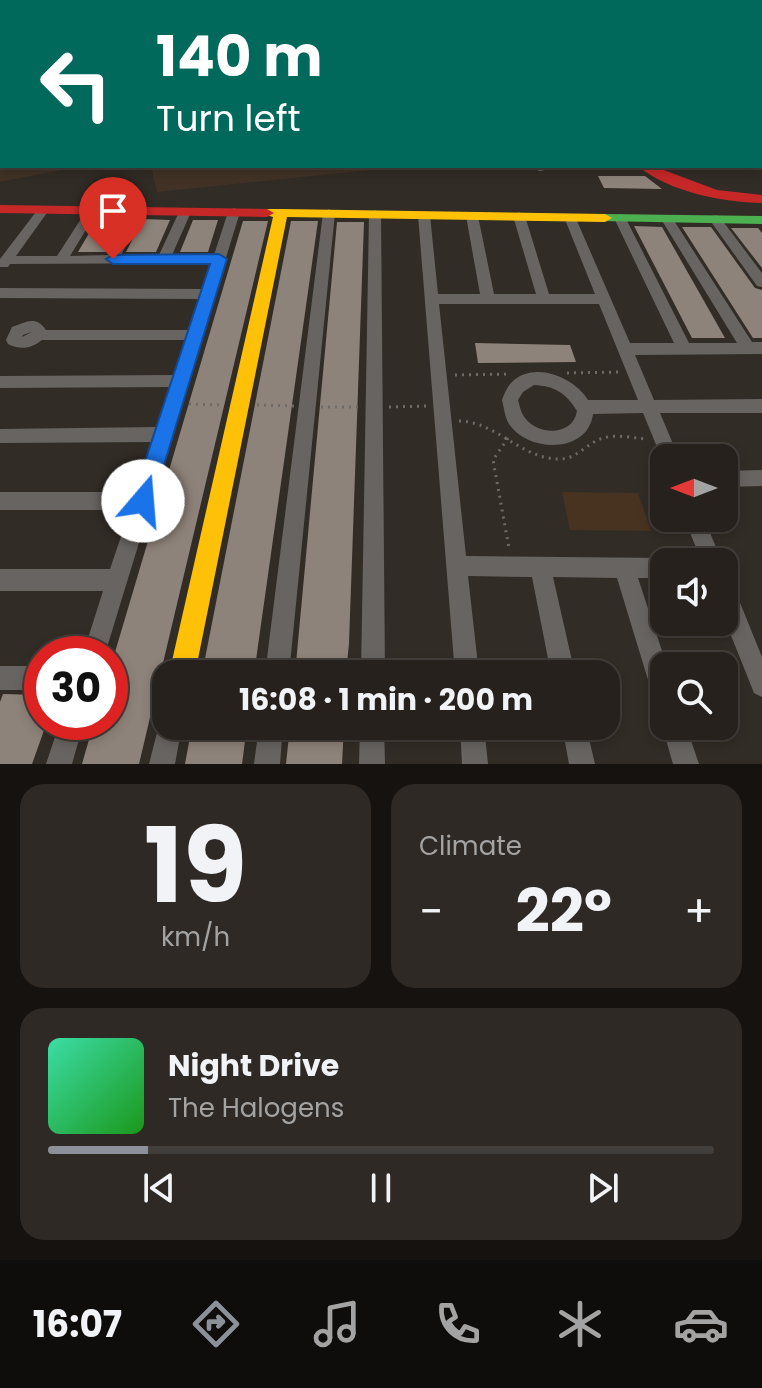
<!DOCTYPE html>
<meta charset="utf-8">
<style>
body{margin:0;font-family:Poppins,sans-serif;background:#2e2925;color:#f1f3f6;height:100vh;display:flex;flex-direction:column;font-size:30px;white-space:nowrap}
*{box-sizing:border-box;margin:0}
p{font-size:26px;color:#a4a3a3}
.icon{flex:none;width:44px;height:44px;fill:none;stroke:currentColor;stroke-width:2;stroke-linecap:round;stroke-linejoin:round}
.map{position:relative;height:764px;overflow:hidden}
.sheet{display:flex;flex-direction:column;gap:20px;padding:20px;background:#15120f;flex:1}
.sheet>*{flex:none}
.top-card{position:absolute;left:0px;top:0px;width:762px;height:168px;box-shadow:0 4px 12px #0003,0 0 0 2px #423e3b;background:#00695c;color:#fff;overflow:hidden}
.needle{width:52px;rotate:270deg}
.controls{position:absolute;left:650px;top:444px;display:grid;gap:16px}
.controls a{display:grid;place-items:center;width:88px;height:88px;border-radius:16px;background:#26211c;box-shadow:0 4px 12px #0003,0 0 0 2px #423e3b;font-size:40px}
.speed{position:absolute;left:24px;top:636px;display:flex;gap:16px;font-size:40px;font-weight:700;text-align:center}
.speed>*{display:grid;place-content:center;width:104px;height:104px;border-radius:50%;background:#26211c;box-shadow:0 4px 12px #0003,0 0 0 2px #423e3b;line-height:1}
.speed .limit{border:12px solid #d22;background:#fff;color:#111}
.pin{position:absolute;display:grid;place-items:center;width:68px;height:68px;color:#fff;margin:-82px -34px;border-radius:50% 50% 50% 0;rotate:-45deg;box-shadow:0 0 8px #0007}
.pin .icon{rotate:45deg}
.me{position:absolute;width:88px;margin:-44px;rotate:18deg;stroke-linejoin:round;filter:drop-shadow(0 0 6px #0008)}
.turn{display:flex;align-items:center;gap:28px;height:168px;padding:0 24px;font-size:36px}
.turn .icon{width:104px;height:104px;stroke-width:2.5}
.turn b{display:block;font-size:56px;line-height:68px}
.big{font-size:60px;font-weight:700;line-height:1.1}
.sheet .tile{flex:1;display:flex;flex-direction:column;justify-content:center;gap:12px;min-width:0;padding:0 28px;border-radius:24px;background:#2e2925}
.sheet .dial{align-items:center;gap:0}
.dial b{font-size:104px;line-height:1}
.song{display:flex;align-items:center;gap:24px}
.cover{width:96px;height:96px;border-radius:12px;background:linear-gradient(135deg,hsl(160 70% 55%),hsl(120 70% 35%))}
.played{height:8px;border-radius:4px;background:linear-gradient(90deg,#8c9099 15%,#423e3b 15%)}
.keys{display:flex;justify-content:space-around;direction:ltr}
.heat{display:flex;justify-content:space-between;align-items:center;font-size:44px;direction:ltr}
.sheet .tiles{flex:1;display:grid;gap:20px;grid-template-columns:1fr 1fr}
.tile:last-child{grid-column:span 2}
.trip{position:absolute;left:152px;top:660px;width:468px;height:80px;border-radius:24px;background:#26211c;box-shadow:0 4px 12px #0003,0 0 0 2px #423e3b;font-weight:700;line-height:80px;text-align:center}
.tabs{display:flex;height:128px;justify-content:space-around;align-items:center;background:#0f0d0b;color:#a4a3a3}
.tabs .icon{width:56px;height:56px}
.tabs .current{color:#8c9099}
.tabs b{font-size:36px;color:#f1f3f6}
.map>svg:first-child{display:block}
.built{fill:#413225}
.green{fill:#473320}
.building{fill:#8e837a}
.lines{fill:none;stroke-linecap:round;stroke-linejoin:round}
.path{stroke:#6e6a67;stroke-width:3;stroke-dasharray:2 5;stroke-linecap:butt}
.lane-far1{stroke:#686462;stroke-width:4}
.lane{stroke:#686462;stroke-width:6}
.street{fill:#686462;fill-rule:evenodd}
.fast{fill:#4caf50;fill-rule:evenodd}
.slow{fill:#ffc107;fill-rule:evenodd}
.jam{fill:#c62828;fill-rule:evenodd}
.route{fill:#1a73e8;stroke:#114b97;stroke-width:2}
</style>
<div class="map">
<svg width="762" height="764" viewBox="0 0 762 764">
<rect width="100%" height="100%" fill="#322c26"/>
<path class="built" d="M0 32 2 166H70L67 169 0 182Z
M151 166H410L157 192Z"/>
<path class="green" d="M562 492 638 493 651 531 570 530Z"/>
<path class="building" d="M598 176H645L662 189 604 188Z
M98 218 124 219 106 252H78Z
M143 219 170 220 156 252H126Z
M193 220H218L208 252H180Z
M243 221H268L139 764H82L94 722H110V669Z
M291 221H318L254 674H202Z
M337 222H364L349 643 346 674H295Z
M634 226 662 227 725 338H692Z
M682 227H711L755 288 762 290V338H753Z
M731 228H758L762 233V268Z
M475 343 570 345 576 362 478 363Z
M3 694 42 695V722H47L32 764H0V702Z
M192 726H247L242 764H185Z
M290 726H344L342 764H286Z"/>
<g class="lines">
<path class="path" d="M567 373 619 372
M455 375 511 374
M189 404 222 405
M257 405 294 406
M321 407H358
M389 407 426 406
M459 421C497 422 520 458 558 459 577 460 586 443 603 438 616 434 633 438 647 439
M508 438 493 460 509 548"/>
<path class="lane-far1" d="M0 70 2 67"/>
<path class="lane" d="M540 168 547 166"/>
<path class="street" d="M519 0H527L529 2H521Z
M554 0H562L564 2H556Z
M760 66H762V71H760Z
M760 86H762V92H760Z
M43 207 49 210 16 256H57L88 208 92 207 98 210 70 256 108 255 132 211 138 208 144 211 121 255H159L179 212 185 208 191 212 172 255H214L228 212 234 208 240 212 105 654H83L103 591H0V569H110L130 510H0V492H136L153 442 0 443V429L157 427 170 387 0 388V376L175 375 186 340H42C31 349 20 350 8 344L6 340 12 327C26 322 36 315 46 330H189L200 299 0 298V288L203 289 211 263 10 264 8 267H0V259L39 208ZM32 332 22 337 23 335Z
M329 209 335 213 289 674H265L323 213Z
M375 210 381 214 385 674H361L369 214Z
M424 211 430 215 438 294H480L466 216 472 212 478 216 494 294H536L513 216 519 212 525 216 549 294H595L564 217 566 214H574L630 343H674L614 218 620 214 624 215 689 343H737L661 219 667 215 671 216 752 342H762V354L635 355 654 400 762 399V413H660L679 458H664V464L643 413 593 414C588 454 528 453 509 424 505 418 504 408 502 400 504 395 507 387 511 383 533 360 574 377 588 400H638L599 304H439L466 556 664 558 671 561 664 562V578H638L667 666H664V705L656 701 652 693 617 578 553 577 575 674H551L532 577 468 576 479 674H455L418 215ZM534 385C555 386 566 393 577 411 573 436 539 436 525 418 521 413 520 407 518 400L523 392Z
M715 215 719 216 762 273V287L757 286 709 219Z
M762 470V486L724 487V471Z
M684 518H704L722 562H702Z
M724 580 732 583 762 657V697L754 693 724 618Z
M0 666H42V690H0Z
M166 715V726H182L175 764H149L161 717Z
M664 720V726H686L699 764H673L662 726Z
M60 722H84L72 764H46Z
M259 726H283L280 764H254Z
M360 726H384L385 764H359Z
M460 726H484L488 764H462Z
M562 726H586L595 764H569Z"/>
<path class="fast" d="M605 214 762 216V224L600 221V215Z"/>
<path class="slow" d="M0 9H2L0 14Z
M281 209 605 214 612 218 605 222 287 217 195 674H169L273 217 260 213 267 209Z"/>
<path class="jam" d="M638 166H653L717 190 762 195V203C722 202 669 192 638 166Z
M0 205 267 209 274 213 267 217 0 213Z"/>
</g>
<path class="route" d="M219 254 227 259 153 501 150 508 143 511 135 508 132 501 210 264H113L106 259 113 255Z"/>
</svg>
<div class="controls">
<a><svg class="needle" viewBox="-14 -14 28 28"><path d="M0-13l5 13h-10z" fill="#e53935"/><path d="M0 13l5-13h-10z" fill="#a4a3a3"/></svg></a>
<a><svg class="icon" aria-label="sound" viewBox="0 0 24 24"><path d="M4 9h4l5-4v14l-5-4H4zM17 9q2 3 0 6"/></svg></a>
<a><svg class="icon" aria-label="search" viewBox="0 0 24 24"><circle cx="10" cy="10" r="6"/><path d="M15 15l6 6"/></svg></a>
</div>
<div class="speed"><div class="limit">30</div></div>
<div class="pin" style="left:113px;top:259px;background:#d93025"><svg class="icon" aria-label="arrive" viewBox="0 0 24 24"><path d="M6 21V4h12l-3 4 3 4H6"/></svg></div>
<svg class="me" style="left:143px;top:501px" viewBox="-20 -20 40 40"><circle r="19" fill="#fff"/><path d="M0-13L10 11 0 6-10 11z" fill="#1a73e8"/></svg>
<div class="trip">16:08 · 1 min · 200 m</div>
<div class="top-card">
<div class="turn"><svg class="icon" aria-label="left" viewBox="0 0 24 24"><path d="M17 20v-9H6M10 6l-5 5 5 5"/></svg><div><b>140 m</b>Turn left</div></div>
</div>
</div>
<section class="sheet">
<div class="tiles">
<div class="tile dial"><b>19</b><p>km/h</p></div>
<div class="tile"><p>Climate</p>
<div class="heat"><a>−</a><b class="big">22°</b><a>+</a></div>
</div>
<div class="tile">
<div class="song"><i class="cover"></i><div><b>Night Drive</b><p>The Halogens</p></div></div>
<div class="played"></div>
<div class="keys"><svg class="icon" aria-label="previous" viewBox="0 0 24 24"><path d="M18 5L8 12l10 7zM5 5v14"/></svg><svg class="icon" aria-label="pause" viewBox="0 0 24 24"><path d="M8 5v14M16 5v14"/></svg><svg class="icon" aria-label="next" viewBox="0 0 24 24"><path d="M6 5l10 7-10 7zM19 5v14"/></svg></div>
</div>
</div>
</section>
<nav class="tabs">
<b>16:07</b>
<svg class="icon current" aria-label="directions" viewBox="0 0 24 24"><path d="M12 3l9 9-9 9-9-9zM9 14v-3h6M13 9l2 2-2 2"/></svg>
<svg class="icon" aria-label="music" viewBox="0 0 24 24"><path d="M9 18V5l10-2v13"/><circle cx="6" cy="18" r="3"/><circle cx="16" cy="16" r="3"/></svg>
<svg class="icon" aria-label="phone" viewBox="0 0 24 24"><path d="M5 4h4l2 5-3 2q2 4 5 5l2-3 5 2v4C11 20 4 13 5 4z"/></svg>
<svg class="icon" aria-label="climate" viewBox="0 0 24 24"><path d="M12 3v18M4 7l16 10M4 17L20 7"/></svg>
<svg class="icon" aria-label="car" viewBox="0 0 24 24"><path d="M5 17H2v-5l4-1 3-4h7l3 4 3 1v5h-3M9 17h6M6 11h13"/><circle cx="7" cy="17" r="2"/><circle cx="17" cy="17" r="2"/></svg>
</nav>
